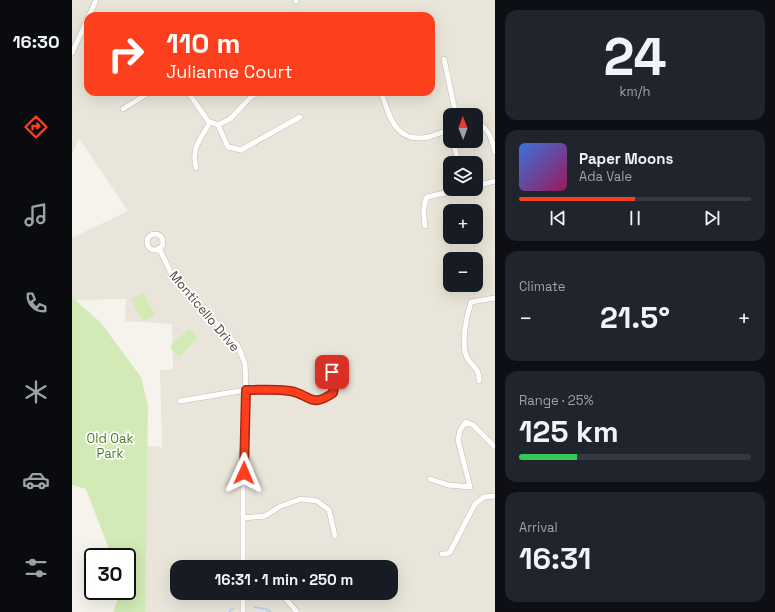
<!DOCTYPE html>
<meta charset="utf-8">
<style>
body{margin:0;font-family:"Space Grotesk",sans-serif;background:#20242c;color:#f1f3f6;height:100vh;display:flex;flex-direction:column;font-size:15px;white-space:nowrap}
*{box-sizing:border-box;margin:0}
p{font-size:13px;color:#9ea1a6}
.icon{flex:none;width:22px;height:22px;fill:none;stroke:currentColor;stroke-width:2;stroke-linecap:round;stroke-linejoin:round}
.map{position:relative;flex:1;overflow:hidden}
.drawer{display:flex;flex-direction:column;gap:10px;padding:10px;background:#0d0f14;width:280px}
.drawer>*{flex:none}
.top-card{position:absolute;left:12px;top:12px;width:351px;height:84px;border-radius:12px;box-shadow:0 4px 16px #0002;background:#fc3f1d;color:#fff;overflow:hidden}
.needle{width:26px;rotate:359deg}
.controls{position:absolute;left:371px;top:108px;display:grid;gap:8px}
.controls a{display:grid;place-items:center;width:40px;height:40px;border-radius:8px;background:#171b24;box-shadow:0 4px 16px #0002;font-size:20px}
.speed{position:absolute;left:12px;top:548px;display:flex;gap:8px;font-size:20px;font-weight:700;text-align:center}
.speed>*{display:grid;place-content:center;width:52px;height:52px;border-radius:50%;background:#171b24;box-shadow:0 4px 16px #0002;line-height:1}
.speed .limit{border:2px solid #111;border-radius:6px;background:#fff;color:#111}
.pin{position:absolute;display:grid;place-items:center;width:34px;height:34px;color:#fff;margin:-17px;border-radius:8px;box-shadow:0 2px 6px #0006}
.me{position:absolute;width:44px;margin:-22px;rotate:1deg;stroke-linejoin:round;filter:drop-shadow(0 0 3px #0008)}
.turn{display:flex;align-items:center;gap:14px;height:84px;padding:0 16px;font-size:18px}
.turn .icon{width:52px;height:52px;stroke-width:2.5}
.turn b{display:block;font-size:28px;line-height:34px}
.big{font-size:30px;font-weight:700;line-height:1.1}
.drawer .card{flex:1;display:flex;flex-direction:column;justify-content:center;gap:6px;min-width:0;padding:0 14px;border-radius:12px;background:#20242c}
.drawer .dial{align-items:center;gap:0}
.dial b{font-size:52px;line-height:1}
.song{display:flex;align-items:center;gap:12px}
.cover{width:48px;height:48px;border-radius:6px;background:linear-gradient(135deg,hsl(220 70% 55%),hsl(330 70% 35%))}
.played{height:4px;border-radius:2px;background:linear-gradient(90deg,#fc3f1d 50%,#363941 50%)}
.keys{display:flex;justify-content:space-around;direction:ltr}
.heat{display:flex;justify-content:space-between;align-items:center;font-size:22px;direction:ltr}
.charge{height:6px;border-radius:3px;background:linear-gradient(90deg,#34c759 25%,#363941 0)}
.trip{position:absolute;left:98px;top:560px;width:228px;height:40px;border-radius:12px;background:#171b24;box-shadow:0 4px 16px #0002;font-weight:700;line-height:40px;text-align:center}
main{display:flex;flex:1;min-height:0}
.dock{display:flex;flex-direction:column;width:72px;justify-content:space-around;align-items:center;background:#090b0e;color:#9ea1a6}
.dock .icon{width:28px;height:28px}
.dock .selected{color:#fc3f1d}
.dock b{font-size:18px;color:#f1f3f6}
.map>svg:first-child{display:block}
.residential{fill:#eae5da;fill-rule:evenodd}
.green{fill:#d2eab5}
.lines{fill:none;stroke-linecap:round;stroke-linejoin:round}
.stream{stroke:#a9d4f2;stroke-width:1.5}
.minor-casing{stroke:#c2bbae;stroke-width:6}
.minor{stroke:#fff;stroke-width:5}
.route-casing{stroke:#a42913;stroke-width:10}
.route{stroke:#fc3f1d;stroke-width:7}
.labels{text-anchor:middle;stroke-width:3.5;stroke-linejoin:round;paint-order:stroke}
.street-label{font-size:13px;fill:#4b4439;stroke:#fff}
.park-label{font-size:13px;fill:#4a7f2a;stroke:#fff}
</style>
<main>
<nav class="dock">
<b>16:30</b>
<svg class="icon selected" aria-label="directions" viewBox="0 0 24 24"><path d="M12 3l9 9-9 9-9-9zM9 14v-3h6M13 9l2 2-2 2"/></svg>
<svg class="icon" aria-label="music" viewBox="0 0 24 24"><path d="M9 18V5l10-2v13"/><circle cx="6" cy="18" r="3"/><circle cx="16" cy="16" r="3"/></svg>
<svg class="icon" aria-label="phone" viewBox="0 0 24 24"><path d="M5 4h4l2 5-3 2q2 4 5 5l2-3 5 2v4C11 20 4 13 5 4z"/></svg>
<svg class="icon" aria-label="climate" viewBox="0 0 24 24"><path d="M12 3v18M4 7l16 10M4 17L20 7"/></svg>
<svg class="icon" aria-label="car" viewBox="0 0 24 24"><path d="M5 17H2v-5l4-1 3-4h7l3 4 3 1v5h-3M9 17h6M6 11h13"/><circle cx="7" cy="17" r="2"/><circle cx="17" cy="17" r="2"/></svg>
<svg class="icon" aria-label="filters" viewBox="0 0 24 24"><path d="M4 7h16M4 17h16"/><circle cx="9" cy="7" r="2"/><circle cx="15" cy="17" r="2"/></svg>
</nav>
<div class="map">
<svg width="423" height="612" viewBox="0 0 423 612">
<rect width="100%" height="100%" fill="#f6f3ec"/>
<path class="residential" d="M0 0H423V612H72L75 446 90 447 88 370 101 369 100 324 53 321 54 299 0 300V238L56 211 7 138 0 155ZM16 16H359V92H16ZM378 115H404V141H378ZM378 163H404V189H378ZM378 211H404V237H378ZM378 259H404V285H378ZM105 567H319V593H105Z"/>
<path class="green" d="M71 293 83 315 71 321 59 299Z
M0 297 29 323 69 377 76 406 73 612H41L49 591H55V557H40L14 489 0 485Z
M118 329 124 336 125 339 109 355 106 356 99 349V345L116 330Z"/>
<g class="lines">
<path class="stream" d="M182 607 194 609 199 612
M157 612 161 608"/>
<g class="minor-casing">
<path id="minor" d="M224 1V0
M17 16 24 0
M0 53 16 18
M372 59 384 115
M116 92 136 121 146 125 158 119 178 98 186 92
M309 92C318 117 323 144 357 137 364 135 371 132 378 129
M51 109 78 92
M404 122C417 128 420 139 423 152
M146 125 156 147 169 150 228 117
M381 141 386 161
M124 168C119 146 129 140 138 122
M404 186 423 181
M353 226C352 216 350 206 355 197L391 189
M75 242a8 8 0 1 1 16 0a8 8 0 1 1-16 0Z
M87 248 101 277 166 346 173 364 174 390 171 459V567
M407 381C408 366 398 367 394 355 389 341 395 315 399 302L423 298
M108 401 174 390 219 391 242 401 252 399 261 393 263 382 260 371
M358 479 376 485 398 487 386 440 388 430 394 422 401 425 423 447
M172 518 193 516 209 506 229 499 245 501 257 510 263 536
M370 554H374L378 552 403 504 412 497 423 496
M209 593 225 612
M171 612V593"/>
</g>
<use href="#minor" class="minor"/>
</g>
<g class="lines">
<g class="route-casing">
<path id="route" d="M172 473 174 390C189 390 204 389 218 391 238 394 238 409 261 393L263 382 260 372"/>
</g>
<use href="#route" class="route"/>
</g>
<g class="labels">
<g class="street-label">
<text transform="translate(133 311) rotate(50)" y="5">Monticello Drive</text>
</g>
<g class="park-label">
<text x="38" y="443">Old Oak<tspan x="38" dy="15">Park</tspan></text>
</g>
</g>
</svg>
<div class="controls">
<a><svg class="needle" viewBox="-14 -14 28 28"><path d="M0-13l5 13h-10z" fill="#e53935"/><path d="M0 13l5-13h-10z" fill="#9ea1a6"/></svg></a>
<a><svg class="icon" aria-label="layers" viewBox="0 0 24 24"><path d="M12 4l9 5-9 5-9-5zM3 14l9 5 9-5"/></svg></a>
<a>+</a>
<a>−</a>
</div>
<div class="speed"><div class="limit">30</div></div>
<div class="pin" style="left:260px;top:372px;background:#d93025"><svg class="icon" aria-label="arrive" viewBox="0 0 24 24"><path d="M6 21V4h12l-3 4 3 4H6"/></svg></div>
<svg class="me" style="left:172px;top:473px" viewBox="-20 -20 40 40"><path d="M0-17L14 15 0 8-14 15z" fill="#fc3f1d" stroke="#fff" stroke-width="4"/></svg>
<div class="trip">16:31 · 1 min · 250 m</div>
<div class="top-card">
<div class="turn"><svg class="icon" aria-label="right" viewBox="0 0 24 24"><path d="M7 20v-9h11M14 6l5 5-5 5"/></svg><div><b>110 m</b>Julianne Court</div></div>
</div>
</div>
<section class="drawer">
<div class="card dial"><b>24</b><p>km/h</p></div>
<div class="card">
<div class="song"><i class="cover"></i><div><b>Paper Moons</b><p>Ada Vale</p></div></div>
<div class="played"></div>
<div class="keys"><svg class="icon" aria-label="previous" viewBox="0 0 24 24"><path d="M18 5L8 12l10 7zM5 5v14"/></svg><svg class="icon" aria-label="pause" viewBox="0 0 24 24"><path d="M8 5v14M16 5v14"/></svg><svg class="icon" aria-label="next" viewBox="0 0 24 24"><path d="M6 5l10 7-10 7zM19 5v14"/></svg></div>
</div>
<div class="card"><p>Climate</p>
<div class="heat"><a>−</a><b class="big">21.5°</b><a>+</a></div>
</div>
<div class="card"><p>Range · 25%</p><b class="big">125 km</b><div class="charge"></div></div>
<div class="card"><p>Arrival</p><b class="big">16:31</b></div>
</section>
</main>
